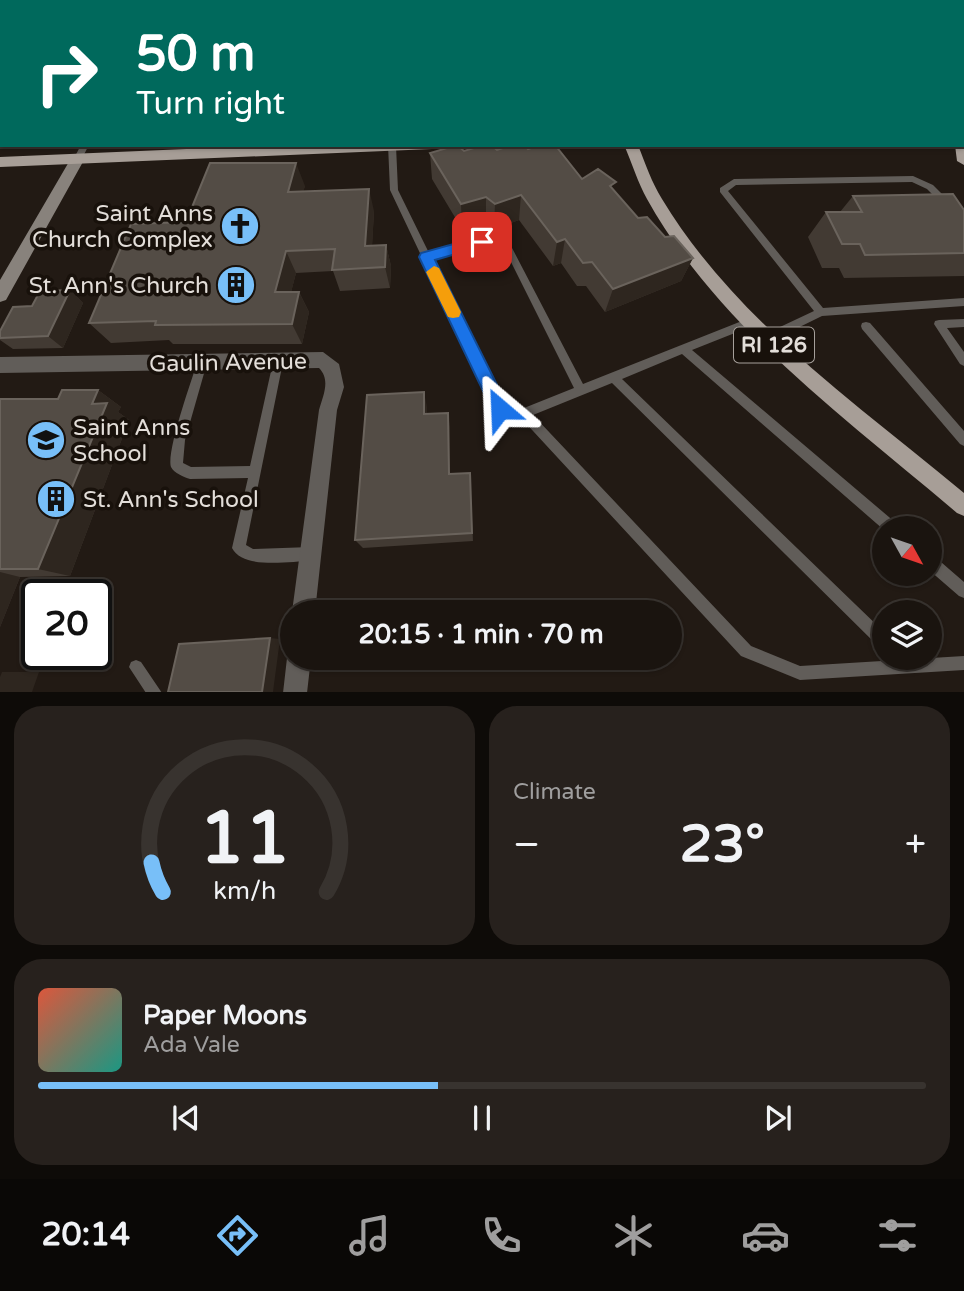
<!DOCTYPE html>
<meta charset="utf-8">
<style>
body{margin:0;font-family:"Varela Round",sans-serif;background:#27211d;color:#f1f3f6;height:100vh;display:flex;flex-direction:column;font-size:26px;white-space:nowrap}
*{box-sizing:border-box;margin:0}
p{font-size:23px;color:#9f9e9e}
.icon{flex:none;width:38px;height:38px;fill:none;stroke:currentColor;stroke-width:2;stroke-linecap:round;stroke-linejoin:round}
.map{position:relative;height:692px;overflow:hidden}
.details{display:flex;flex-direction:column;gap:14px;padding:14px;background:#0e0b08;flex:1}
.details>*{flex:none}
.banner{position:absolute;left:0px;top:0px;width:964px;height:147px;box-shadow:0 2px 5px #0004,0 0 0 2px #38332f;background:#00695c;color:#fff;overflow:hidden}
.needle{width:46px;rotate:130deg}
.tools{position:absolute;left:872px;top:516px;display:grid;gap:14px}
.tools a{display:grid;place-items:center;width:70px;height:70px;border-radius:50%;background:#1a140f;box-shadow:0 2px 5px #0004,0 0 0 2px #38332f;font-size:35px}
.speed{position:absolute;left:21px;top:579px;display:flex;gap:14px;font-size:35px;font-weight:700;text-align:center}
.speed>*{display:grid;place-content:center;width:91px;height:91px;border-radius:50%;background:#1a140f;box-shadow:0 2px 5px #0004,0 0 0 2px #38332f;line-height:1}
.speed .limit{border:4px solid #111;border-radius:10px;background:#fff;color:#111}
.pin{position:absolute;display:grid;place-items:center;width:60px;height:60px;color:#fff;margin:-30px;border-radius:14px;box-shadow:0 4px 10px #0006}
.me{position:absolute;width:77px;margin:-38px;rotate:334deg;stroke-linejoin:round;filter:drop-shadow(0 0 5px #0008)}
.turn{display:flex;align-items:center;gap:24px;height:147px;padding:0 21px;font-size:32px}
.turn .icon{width:91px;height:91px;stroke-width:2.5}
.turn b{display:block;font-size:49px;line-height:60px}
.big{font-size:52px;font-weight:700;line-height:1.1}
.details .card{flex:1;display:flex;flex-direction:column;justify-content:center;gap:10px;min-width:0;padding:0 24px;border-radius:28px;background:#27211d}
.details .dial{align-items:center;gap:0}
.dial svg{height:182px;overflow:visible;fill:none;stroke:#38332f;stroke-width:7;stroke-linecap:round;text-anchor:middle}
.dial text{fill:#f1f3f6;stroke:none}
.song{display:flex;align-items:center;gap:21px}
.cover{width:84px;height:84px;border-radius:10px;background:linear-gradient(135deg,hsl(10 70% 55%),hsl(170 70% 35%))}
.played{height:7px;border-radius:4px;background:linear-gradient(90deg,#78bff8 45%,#38332f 45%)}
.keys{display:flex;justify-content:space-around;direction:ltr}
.heat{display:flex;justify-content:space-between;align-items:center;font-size:38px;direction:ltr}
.details .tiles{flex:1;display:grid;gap:14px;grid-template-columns:1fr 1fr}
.card:last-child{grid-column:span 2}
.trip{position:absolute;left:280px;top:600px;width:402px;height:70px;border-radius:35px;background:#1a140f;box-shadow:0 2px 5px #0004,0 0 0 2px #38332f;font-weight:700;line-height:70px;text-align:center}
.tab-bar{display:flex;height:112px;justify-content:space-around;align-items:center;background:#0a0806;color:#9f9e9e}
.tab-bar .icon{width:49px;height:49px}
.tab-bar .on{color:#78bff8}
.tab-bar b{font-size:32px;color:#f1f3f6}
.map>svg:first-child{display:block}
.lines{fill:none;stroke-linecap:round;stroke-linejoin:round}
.canal{fill:#614830;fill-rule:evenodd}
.river{fill:#614830;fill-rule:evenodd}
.lane{fill:#615d59;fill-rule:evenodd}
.street{fill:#615d59;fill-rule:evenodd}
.secondary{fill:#88827c;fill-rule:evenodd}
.primary{fill:#a79e97;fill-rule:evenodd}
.wall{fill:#423a33}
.shaded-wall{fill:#2e261f}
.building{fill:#534c45;stroke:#6a635c;stroke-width:2}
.route{fill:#1a73e8;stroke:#114b97;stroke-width:2}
.slow{fill:#f59e0b}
.labels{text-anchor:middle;stroke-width:7;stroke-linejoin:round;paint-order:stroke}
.shield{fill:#18110b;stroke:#a6a09b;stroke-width:2}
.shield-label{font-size:21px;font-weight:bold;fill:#e3ded9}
.poi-label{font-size:23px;fill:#e3ded9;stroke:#18110b;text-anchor:end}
.street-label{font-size:23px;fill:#e3ded9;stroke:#18110b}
</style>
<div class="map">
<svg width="964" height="693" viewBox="0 0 964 693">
<rect width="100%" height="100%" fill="#221a14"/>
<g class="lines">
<path class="canal" d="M38 0H61L37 2Z
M0 6H2V16H0Z"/>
<path class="river" d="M465 0H514L515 2H466Z"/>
<path class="lane" d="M671 0H677V2H671Z
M749 0H755L756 2H750Z
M775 0H781V2H775Z
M962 21 964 22V26H962Z
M0 124H2V128H0Z
M81 145H89L80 162H74L73 160Z
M388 145 396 146 398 190 429 253C459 243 480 235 511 246L583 384 747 319H755L756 322 755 325 692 350 896 523 897 528H884V530L682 354 622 379 884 632V649L879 647 612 383 533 415 751 646 800 666 964 656V670L800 680 741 656 521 418 496 413 390 190ZM477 247H487L505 250 574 388 524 408 504 404 432 259Z
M913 176 933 185 950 202V206H944L927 189 912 182 736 185 728 191 823 308 964 298V306L822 316 771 341H763L762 338 763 335 814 311 720 192V188L734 179Z
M964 319V327L947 328 964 352V366L960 364 934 324 935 321 939 320Z
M866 322 870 323 964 431V446L960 444 862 329 861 326 862 323Z
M278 357 282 359 283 362 246 545 253 549 311 547 316 549 318 554 316 559 311 561C290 561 243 570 232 548L248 478 190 479C184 477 174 473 171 467 166 452 191 382 197 363L198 360 202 358 206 360 207 363 185 440 183 463 191 467 250 466 273 362 274 359Z
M929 555 934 556 964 582V598L959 596 929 570Z
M136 660 141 662 162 693H146L129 667 131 662Z"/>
<path class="street" d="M323 352 339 364 344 387 337 410 315 612H292L319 410C323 396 331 380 319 368L0 373V357Z
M292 649V658H311L307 693H283L287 658Z"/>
<path class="secondary" d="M962 130H964V138H962Z
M77 156 84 160 6 300 0 302V280L70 160Z"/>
<path class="primary" d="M632 0H642L631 2Z
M958 0H964V13L962 2Z
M962 141H964V165L957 161 955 145H962Z
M280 145H438L432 149 0 167V157Z
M624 145H638C645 163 652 183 662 199 735 320 857 404 964 493V516L957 513C848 420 718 327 647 199 638 183 632 163 624 145Z"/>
</g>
<path class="wall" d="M819 0H946L945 2H831Z
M528 149 582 179 614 190 638 218 693 258 681 281 605 312 586 286H577L561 263 553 266 519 220 494 229 486 221 462 229 432 179 430 153Z
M305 186 303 191 374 211 372 245H386L391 266 390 288 340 291 333 271 296 273 291 292H299L309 312 302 344H173L169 340 111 343 89 323 186 222Z
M853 196 964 210V276L844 278 839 268H822L808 237 826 212H840Z
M70 290 83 303 63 348 13 349 0 340V331L32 306Z
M98 390 121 407 118 412 129 420 70 576 20 577 0 627V399H58Z
M427 407V414L450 427V474L470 473 473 541 363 548 355 540Z"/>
<path class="shaded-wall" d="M296 163 305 186 297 214 288 192Z
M369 189 374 211 371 267 365 246Z
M521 195 519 220 494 229 495 204Z
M486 197V221L462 229 461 204Z
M565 239 561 263 553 266 557 242Z
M386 245 391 266 390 288 385 267Z
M286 251 296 273 286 312 275 292Z
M693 258 681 281 605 312 613 289Z
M70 290 83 303 63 348 48 336Z
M299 292 309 312 302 344 292 324Z
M98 390 121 407 118 412 129 420 70 576 38 569 92 404Z
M424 392 427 407V428L424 414Z
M448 413 450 427V486L449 474Z
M0 572 20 577 0 627Z
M270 638 280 639 273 692H262Z
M2 672H39L32 692H0V677Z"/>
<path class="building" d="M457 145 464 151 484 145H491L497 150 512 145H524L528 149 540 145H555L582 179 598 169 616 182 610 186 638 218 647 217 665 237 674 236 693 258 613 289 592 262 583 263 565 239 557 242 521 195 495 204 486 197 461 204 430 153Z
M210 163H296L288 192 369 189 365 246 386 245 385 267 332 270 335 249 286 251 275 292H299L292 324 155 325 156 321 89 323 131 224 186 222Z
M953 194 964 210V253L865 255 860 244H842L826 212H862L853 196Z
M70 290 48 336 0 338V331L13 307 32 306 40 291Z
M62 390H98L92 404 107 403 38 569H0V399H58Z
M424 392V414L448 413 449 474 470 473 472 533 355 540 367 395Z
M270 638 262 692H168L179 644Z"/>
<path class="route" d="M482 236 487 238V245L435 260 509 409 506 414 500 416 494 414 419 257 421 253Z"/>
<path class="slow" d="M434 266 439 268 461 312 459 317 453 318 448 317 426 272Z"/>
<defs>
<g id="church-disc" transform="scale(2.0125)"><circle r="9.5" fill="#78bff8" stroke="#18110b"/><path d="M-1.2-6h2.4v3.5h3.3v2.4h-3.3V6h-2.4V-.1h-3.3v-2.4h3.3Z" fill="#111"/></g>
<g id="building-disc" transform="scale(2.0125)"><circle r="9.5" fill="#78bff8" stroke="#18110b"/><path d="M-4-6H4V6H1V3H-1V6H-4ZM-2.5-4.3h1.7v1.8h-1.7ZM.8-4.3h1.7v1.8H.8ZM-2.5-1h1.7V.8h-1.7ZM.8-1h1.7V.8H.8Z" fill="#111"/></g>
<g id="school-disc" transform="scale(2.0125)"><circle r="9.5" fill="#78bff8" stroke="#18110b"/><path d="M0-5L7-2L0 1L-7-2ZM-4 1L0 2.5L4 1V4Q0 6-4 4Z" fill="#111"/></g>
</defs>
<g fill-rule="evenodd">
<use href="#church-disc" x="240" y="226"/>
<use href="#building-disc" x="236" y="285"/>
<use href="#school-disc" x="46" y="440"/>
<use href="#building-disc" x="56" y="499"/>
</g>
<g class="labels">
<rect class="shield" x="734" y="327.5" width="80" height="35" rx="5"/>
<g class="shield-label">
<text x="774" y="352">RI 126</text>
</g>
<g class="poi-label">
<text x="213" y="221">Saint Anns<tspan x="213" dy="26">Church Complex</tspan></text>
<text x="209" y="293">St. Ann's Church</text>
<text x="73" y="435" text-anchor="start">Saint Anns<tspan x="73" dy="26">School</tspan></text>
<text x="83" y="507" text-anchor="start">St. Ann's School</text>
</g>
<g class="street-label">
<text transform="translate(228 362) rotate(-1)" y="8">Gaulin Avenue</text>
</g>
</g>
</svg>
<div class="tools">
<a><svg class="needle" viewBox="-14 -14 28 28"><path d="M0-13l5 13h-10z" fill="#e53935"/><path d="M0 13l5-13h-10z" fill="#9f9e9e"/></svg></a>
<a><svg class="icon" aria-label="layers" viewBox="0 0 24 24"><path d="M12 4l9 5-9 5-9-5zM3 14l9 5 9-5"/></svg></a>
</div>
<div class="speed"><div class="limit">20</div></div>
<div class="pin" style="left:482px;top:242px;background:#d93025"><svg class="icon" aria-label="arrive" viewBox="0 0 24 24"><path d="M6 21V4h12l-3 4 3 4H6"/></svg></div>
<svg class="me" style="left:500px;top:409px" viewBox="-20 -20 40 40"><path d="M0-17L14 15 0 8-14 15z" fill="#1a73e8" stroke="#fff" stroke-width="4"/></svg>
<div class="trip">20:15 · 1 min · 70 m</div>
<div class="banner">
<div class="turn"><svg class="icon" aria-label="right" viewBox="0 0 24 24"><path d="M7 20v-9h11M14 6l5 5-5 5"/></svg><div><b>50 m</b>Turn right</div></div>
</div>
</div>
<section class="details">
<div class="tiles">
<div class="card dial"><svg viewBox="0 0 100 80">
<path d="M14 69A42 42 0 1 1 86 69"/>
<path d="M14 69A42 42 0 0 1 9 56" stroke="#78bff8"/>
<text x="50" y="56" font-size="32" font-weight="700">11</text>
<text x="50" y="72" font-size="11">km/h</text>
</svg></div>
<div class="card"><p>Climate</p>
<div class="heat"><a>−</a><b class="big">23°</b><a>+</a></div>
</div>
<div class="card">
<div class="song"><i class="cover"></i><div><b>Paper Moons</b><p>Ada Vale</p></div></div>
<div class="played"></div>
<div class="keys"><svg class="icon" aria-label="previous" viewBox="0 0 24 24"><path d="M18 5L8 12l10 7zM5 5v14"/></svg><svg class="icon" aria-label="pause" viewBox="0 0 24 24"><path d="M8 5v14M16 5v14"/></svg><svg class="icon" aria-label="next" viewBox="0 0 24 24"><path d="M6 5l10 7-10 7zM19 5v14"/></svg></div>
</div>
</div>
</section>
<nav class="tab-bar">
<b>20:14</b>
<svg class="icon on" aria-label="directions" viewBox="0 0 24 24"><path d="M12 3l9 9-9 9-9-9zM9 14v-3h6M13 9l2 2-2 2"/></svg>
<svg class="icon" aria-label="music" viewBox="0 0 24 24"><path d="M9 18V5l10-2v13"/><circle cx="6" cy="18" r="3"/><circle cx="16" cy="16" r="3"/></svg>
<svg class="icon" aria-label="phone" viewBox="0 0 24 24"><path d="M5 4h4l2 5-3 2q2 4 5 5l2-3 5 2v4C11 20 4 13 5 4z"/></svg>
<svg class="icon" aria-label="climate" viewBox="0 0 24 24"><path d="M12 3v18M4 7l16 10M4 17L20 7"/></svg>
<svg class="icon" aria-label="car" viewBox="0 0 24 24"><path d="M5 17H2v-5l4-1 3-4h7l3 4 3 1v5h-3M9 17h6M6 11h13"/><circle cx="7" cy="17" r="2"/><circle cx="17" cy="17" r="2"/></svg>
<svg class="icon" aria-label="filters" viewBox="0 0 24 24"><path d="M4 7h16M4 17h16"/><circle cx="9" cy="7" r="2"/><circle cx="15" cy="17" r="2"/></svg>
</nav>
